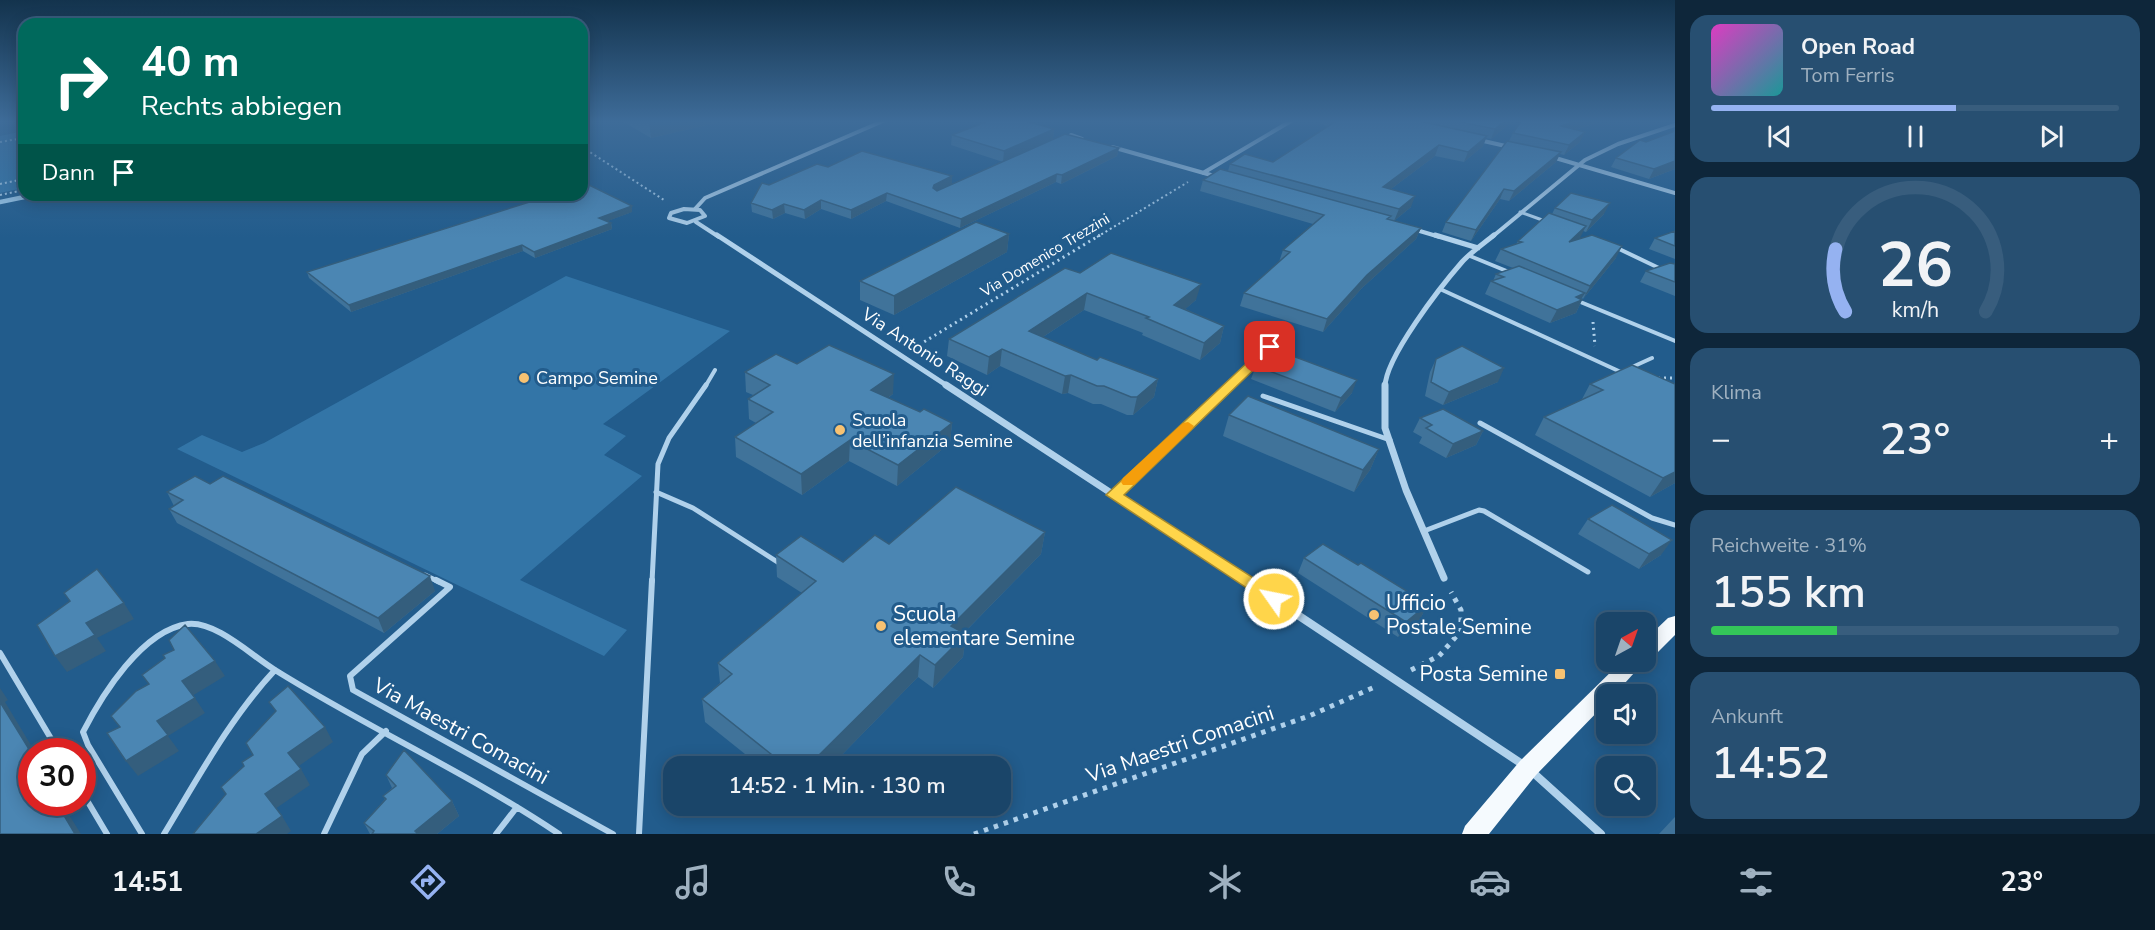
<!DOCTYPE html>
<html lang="de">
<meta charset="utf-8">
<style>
body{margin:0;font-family:"Nunito Sans",sans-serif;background:#274f71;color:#f1f3f6;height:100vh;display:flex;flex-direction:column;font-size:22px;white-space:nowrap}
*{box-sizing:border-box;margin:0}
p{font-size:20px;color:#9fb1c0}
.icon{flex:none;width:33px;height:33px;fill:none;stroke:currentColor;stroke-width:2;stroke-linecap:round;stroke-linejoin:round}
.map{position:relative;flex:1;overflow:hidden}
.drawer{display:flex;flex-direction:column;gap:15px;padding:15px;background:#0e263a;width:480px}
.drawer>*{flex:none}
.banner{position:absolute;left:18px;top:18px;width:570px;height:183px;border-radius:18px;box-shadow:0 3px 15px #0003,0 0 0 2px #385d7d;background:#00695c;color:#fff;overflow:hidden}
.needle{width:39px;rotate:40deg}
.tools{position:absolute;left:1596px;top:612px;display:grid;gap:12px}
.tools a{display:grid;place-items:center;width:60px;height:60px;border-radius:12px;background:#1a4569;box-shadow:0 3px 15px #0003,0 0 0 2px #385d7d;font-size:30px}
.speed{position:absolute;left:18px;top:738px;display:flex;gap:12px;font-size:30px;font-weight:700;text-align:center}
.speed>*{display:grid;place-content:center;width:78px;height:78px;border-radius:50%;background:#1a4569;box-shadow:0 3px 15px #0003,0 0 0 2px #385d7d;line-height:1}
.speed .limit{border:9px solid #d22;background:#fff;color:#111}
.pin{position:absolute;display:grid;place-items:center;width:51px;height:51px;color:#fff;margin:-26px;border-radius:12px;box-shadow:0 3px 9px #0006}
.me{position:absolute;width:66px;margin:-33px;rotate:303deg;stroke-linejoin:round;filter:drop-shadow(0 0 4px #0008)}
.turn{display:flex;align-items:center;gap:21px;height:126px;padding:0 24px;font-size:27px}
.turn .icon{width:78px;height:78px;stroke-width:2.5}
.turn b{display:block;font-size:42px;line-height:51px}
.then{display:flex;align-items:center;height:57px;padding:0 24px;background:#0003;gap:12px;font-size:22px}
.big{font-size:45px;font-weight:600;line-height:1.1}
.drawer .card{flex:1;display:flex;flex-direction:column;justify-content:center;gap:9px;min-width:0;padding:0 21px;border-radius:18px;background:#274f71}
.drawer .dial{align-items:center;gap:0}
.dial svg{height:156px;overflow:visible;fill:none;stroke:#385d7d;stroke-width:7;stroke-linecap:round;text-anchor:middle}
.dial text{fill:#f1f3f6;stroke:none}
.song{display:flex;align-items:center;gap:18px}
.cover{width:72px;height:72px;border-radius:9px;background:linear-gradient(135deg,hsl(310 70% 55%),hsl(180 70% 35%))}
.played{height:6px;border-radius:3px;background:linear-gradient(90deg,#95b2f1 60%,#385d7d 60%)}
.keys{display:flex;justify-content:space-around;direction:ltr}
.heat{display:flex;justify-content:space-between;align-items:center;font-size:33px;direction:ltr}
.charge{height:9px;border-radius:4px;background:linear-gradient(90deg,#34c759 31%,#385d7d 0)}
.trip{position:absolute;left:663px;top:756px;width:348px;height:60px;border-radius:18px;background:#1a4569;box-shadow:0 3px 15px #0003,0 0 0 2px #385d7d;font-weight:600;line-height:60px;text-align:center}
.tab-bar{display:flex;height:96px;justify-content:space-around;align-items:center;background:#0a1c2a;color:#9fb1c0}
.tab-bar .icon{width:42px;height:42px}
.tab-bar .on{color:#95b2f1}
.tab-bar b{font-size:27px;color:#f1f3f6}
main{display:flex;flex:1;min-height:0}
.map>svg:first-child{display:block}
.green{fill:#3375a7}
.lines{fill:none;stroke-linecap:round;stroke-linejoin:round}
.stream{stroke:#a4ceec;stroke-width:4.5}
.path-far2{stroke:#b0d1eb;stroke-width:2;stroke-dasharray:2 3;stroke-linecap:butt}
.path-far1{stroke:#b0d1eb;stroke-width:3;stroke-dasharray:2 4;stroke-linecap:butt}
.path{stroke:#b0d1eb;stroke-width:5;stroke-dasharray:4.5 6;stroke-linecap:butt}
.lane-far3{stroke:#b0d1eb;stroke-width:3}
.lane-far2{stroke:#b0d1eb;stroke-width:4}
.lane-far1{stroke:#b0d1eb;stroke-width:5}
.lane{stroke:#b0d1eb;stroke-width:6}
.street-far3{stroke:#b0d1eb;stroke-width:4}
.street-far2{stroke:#b0d1eb;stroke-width:5}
.street-far1{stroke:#b0d1eb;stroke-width:7}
.street{stroke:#b0d1eb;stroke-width:8}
.primary{fill:#f5fafe;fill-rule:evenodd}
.wall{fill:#40739a}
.shaded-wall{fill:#345e7d}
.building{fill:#4b86b3;stroke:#345e7d;stroke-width:1.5}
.route{fill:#ffd54a;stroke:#a68a30;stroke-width:1.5}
.slow{fill:#f59e0b}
.poi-dot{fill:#f7c272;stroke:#225c8c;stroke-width:2}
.labels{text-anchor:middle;stroke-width:6;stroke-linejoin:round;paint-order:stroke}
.far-street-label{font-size:15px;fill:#fff;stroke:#225c8c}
.street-label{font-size:18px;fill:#fff;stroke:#225c8c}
.poi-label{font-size:18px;fill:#fff;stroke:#225c8c;text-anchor:start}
.near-poi-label{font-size:21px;fill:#fff;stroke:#225c8c;text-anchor:start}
.near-street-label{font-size:21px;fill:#fff;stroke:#225c8c}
</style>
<main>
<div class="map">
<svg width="1675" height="834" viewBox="0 0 1675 834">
<rect width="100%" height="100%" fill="#225c8c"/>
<path class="green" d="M24 131V188L0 193V136Z
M566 276 730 331 603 424 626 436 604 455 642 476 520 580 627 630 604 656 177 449 202 435 242 452 264 443Z"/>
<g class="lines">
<path class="stream" d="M0 202 34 195"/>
<path class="path-far2" d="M0 142 24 138
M582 147 664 200
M0 184 24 179
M0 195 24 190
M1097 237 1188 182"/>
<path class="path-far1" d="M1593 322 1595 346
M914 348 1100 235
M1658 378H1675"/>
<path class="path" d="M1411 670 1439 656 1461 631V610L1451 592
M974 834 1309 716 1377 686"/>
<path class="lane-far3" d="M1520 212 1545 221"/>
<path class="lane-far2" d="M1615 247 1661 269
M1470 256 1509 272
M1440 289 1623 373
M1578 301 1675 341
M1630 368 1652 358
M705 387 715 370
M1228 387 1270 347"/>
<path class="lane-far1" d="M1263 396 1390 440
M1480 423 1652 518 1675 525
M656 492 693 508 779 563
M1114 495 1230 385
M1424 531 1479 510 1484 511 1588 572
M425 575 439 582
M652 582 658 464 669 438 706 385"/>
<path class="lane" d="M436 580 450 587 350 676 353 690 613 834
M0 653 59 752
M82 792 107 834
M142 834 88 745 83 732C102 695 142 630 188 624 216 621 252 656 275 670 368 728 468 773 559 834
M164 834C198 778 230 718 275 670
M324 834 362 754 386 731
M496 834 517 807
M639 834 652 580"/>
<path class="street-far3" d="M1071 135 1082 139
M1479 140 1510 147
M1112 147 1218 177
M1552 157 1675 193
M1203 173 1291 121
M684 209 700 210 705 216 687 223 669 218 671 213Z
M695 209 705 198 883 121
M696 222 719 237
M1413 229 1440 237
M1492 237 1585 160 1618 144 1675 125"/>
<path class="street-far2" d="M717 235 949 387
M1435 235 1478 248
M1385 387C1385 358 1441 286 1462 262 1471 252 1483 244 1494 235"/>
<path class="street-far1" d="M946 385 1247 582
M1385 385V428L1406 490 1444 578"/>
<path class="street" d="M1245 580 1528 768 1601 834"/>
<path class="primary" d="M1675 616V635L1653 657 1646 659V639L1668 618Z
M1621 662H1644L1615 694H1606V703L1536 775 1489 834H1462L1465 826 1520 761Z"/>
</g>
<path class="wall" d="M622 121H724L651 138Z
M1321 121H1513L1491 139 1486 138 1483 146 1464 162 1435 156 1391 189 1411 207 1394 221 1421 228 1416 239 1362 288 1323 332 1240 306 1244 293 1279 262 1283 250 1313 224 1200 191 1203 180 1228 171 1230 164 1273 162 1328 126 1320 124Z
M1521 121H1602L1575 130 1580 142 1564 155 1560 154 1556 162 1509 201 1500 199 1471 241 1442 232 1446 222 1509 141 1513 133Z
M1054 129 1053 139 1003 162 951 145 952 135Z
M1675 131V169L1649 179 1611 167 1616 158 1646 142Z
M1119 148 1117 156 1061 184 1056 182 960 228 886 201 851 219 821 209 805 219 785 213 773 219 752 212 751 203 769 185 828 167 952 184Z
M1555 208 1604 214 1586 232 1583 231 1578 239 1616 258 1583 299 1582 298 1581 299 1582 300 1576 313 1550 323 1485 294 1491 281H1493L1496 274 1513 268 1495 261 1501 249 1516 244 1518 241 1552 214Z
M632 212 607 221 611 223 612 229 535 258 523 251 351 312 309 278 307 272Z
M1675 231V259L1649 249 1655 238Z
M1009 234 1007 252 894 315 860 300V281Z
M1675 264V296L1640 282 1646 271Z
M1080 273 1196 300 1185 309 1224 326 1220 343 1200 360 1142 335 1143 333 1084 310 1043 337 1097 360 1158 379 1154 397 1133 415H1127L1101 404H1093L1068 393 1062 394 1000 366 987 375 947 356 949 339Z
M1436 359 1498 382 1443 405 1425 396 1430 372Z
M797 364 893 394 888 398 920 412 952 423 950 443 897 486 849 461 802 495 736 457 735 437 756 423 749 419 748 399 753 395 746 392 745 372Z
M1256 366 1352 393 1335 412 1251 379Z
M1590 384H1675V483L1650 497 1535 435 1544 417 1581 401Z
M1229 415 1379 449 1370 470 1354 492 1223 436Z
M1420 418 1483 431 1476 445 1446 458 1419 443 1422 437 1413 432Z
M167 492 435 591 384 633 177 523 169 509 174 506Z
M1588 519 1661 555 1639 569 1578 534Z
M1045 532 1041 554 964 633 966 634 963 657 933 688 918 677 831 766H760L705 722 702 699 720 683 718 663 802 593 777 577 776 555 843 562 889 544Z
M1304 558 1428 604 1420 619 1398 637 1298 573Z
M386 775 452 801 459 816 437 834H370L364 823 385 799 383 796 392 788Z
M1675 817V834H1659L1673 819Z"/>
<path class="shaded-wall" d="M649 121H724L651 138Z
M1505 121H1513L1491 139 1495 129Z
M1577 121H1602L1556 136 1561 126Z
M1054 129 1053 139 1003 162 1004 151Z
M1585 132 1580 142 1564 155 1569 145Z
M1487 136 1483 146 1464 162 1468 152Z
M1439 145 1435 156 1379 198 1383 187Z
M1119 148 1117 156 1061 184 1062 175Z
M1561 152 1556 162 1509 201 1514 191Z
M1675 161V169L1649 179 1654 169Z
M1057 174 1056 182 960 228 961 219Z
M952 176V185L933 193 934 185Z
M1504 189 1500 199 1471 241 1476 230Z
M887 193 886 201 851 219V210Z
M1415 196 1411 207 1394 221 1399 209Z
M821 200V209L805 219 804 210Z
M1610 203 1604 214 1586 232 1592 220Z
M784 204 785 213 773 219 772 210Z
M632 206V212L600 224 599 218Z
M611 223 612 229 535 258 534 252Z
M1586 226 1580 238 1563 254 1569 242Z
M1421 228 1416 239 1362 288 1323 332 1327 319 1367 275Z
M1009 234 1007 252 894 315V296Z
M522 245 523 251 351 312 349 305Z
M1622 246 1616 258 1583 299 1590 286Z
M1201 284 1196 300 1170 322 1174 305Z
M1087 293 1084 310 1026 348 1029 331Z
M1585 293 1580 301 1582 300 1576 313 1550 323 1557 310 1576 297Z
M1224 326 1220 343 1200 360 1204 343Z
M1002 349 1000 366 987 375 989 357Z
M1504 368 1498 382 1443 405 1449 392Z
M894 374 893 394 871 410V390Z
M1071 375 1068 393 1062 394 1065 376Z
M1158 379 1154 397 1133 415 1137 397Z
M1357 380 1352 393 1335 412 1341 398Z
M952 423 950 443 897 486 898 465Z
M1483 431 1476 445 1446 458 1453 444Z
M850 440 849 461 802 495 801 474Z
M1379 449 1370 470 1354 492 1363 470Z
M1675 472V483L1650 497 1663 478Z
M1045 532 1041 554 949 648 951 626Z
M1672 540 1661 555 1639 569 1649 554Z
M430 576 435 591 384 633 378 618Z
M124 603 134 619 97 638 106 651 67 672 55 656 86 623Z
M1428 604 1420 619 1398 637 1406 622Z
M966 634 963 657 933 688 935 665Z
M920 655 918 677 831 766H808Z
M215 661 225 676 192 696 182 681Z
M0 688 8 700 5 702 35 752H32V754L0 702Z
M195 698 205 713 168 736 179 751 138 776 126 761 157 721Z
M325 727 333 742 296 768 288 753Z
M301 769 310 785 275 809 265 794Z
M452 801 459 816 437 834H417L415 831Z
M56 802H66L69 808 66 810 81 834H75Z
M282 816 291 831 287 834H256Z"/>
<path class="building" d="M988 121H1026L1054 129 1004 151 952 135Z
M1336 121H1419L1487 136 1468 152 1439 145 1383 187 1415 196 1399 209 1230 164 1245 154 1273 162Z
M1455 121H1505L1495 129Z
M1521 121H1577L1561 126 1585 132 1569 145 1513 133Z
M1675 131V161L1654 169 1616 158 1640 140 1646 142Z
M1065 134 1119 148 1062 175 1057 174 961 219 887 193 851 210 821 200 804 210 784 204 772 210 751 203 762 183 769 185 817 164 828 167 862 151 952 176 934 185 933 188 937 191Z
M1507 141 1561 152 1514 191 1504 189 1476 230 1446 222Z
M1220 169 1391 216 1387 219 1421 228 1367 275 1327 319 1244 293 1290 252 1283 250 1324 215 1203 180Z
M587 184 632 206 599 218 611 223 534 252 522 245 349 305 307 272 552 195H582V186Z
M1571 193 1610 203 1592 220 1555 208Z
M1549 213 1586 226 1569 242 1592 235 1622 246 1590 286 1501 249 1522 242 1518 241Z
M976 222 1009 234 894 296 860 281Z
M1675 231V246L1655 238Z
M1111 253 1201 284 1174 305 1224 326 1204 343 1146 318 1149 317 1087 293 1029 331 1097 360 1100 357 1158 379 1137 397H1131L1104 386H1097L1071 375 1065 376 1002 349 989 357 949 339 1065 268 1080 273Z
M1670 263 1675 264V282L1646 271Z
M1519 266 1585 293 1576 297 1582 300 1557 310 1491 281 1504 277 1496 274Z
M829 345 894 374 871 390 920 412 924 409 952 423 898 465 850 440 801 474 735 437 773 412 748 399 770 385 745 372 776 354 797 364Z
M1462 346 1504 368 1449 392 1431 382 1436 359Z
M1274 349 1357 380 1341 398 1256 366Z
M1632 365 1675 384V472L1663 478 1544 417 1603 390 1590 384Z
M1248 396 1379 449 1363 470 1229 415Z
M1443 409 1483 431 1453 444 1426 428 1432 425 1420 418Z
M195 476 210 484 223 476 430 576 378 618 169 509 183 500 167 492Z
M956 487 1045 532 951 626 966 634 935 665 920 655 808 766H786L702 699 732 674 718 663 816 581 776 555 801 536 843 562 875 535 889 544Z
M1612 505 1672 540 1649 554 1588 519Z
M1323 544 1358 565 1361 563 1428 604 1406 622 1304 558Z
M97 569 124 603 86 623 95 635 55 656 37 625 70 601 64 593Z
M185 625 215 661 182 681 195 698 157 721 168 735 126 761 107 733 120 727 111 716 136 691 149 684 142 675 165 658 163 655 174 650 169 640Z
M288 686 325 727 288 753 301 769 265 794 282 816 256 834H193L226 794 221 787 244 766 242 762 253 755 246 743 276 711 269 702Z
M0 702 32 754V802H56L75 834H0Z
M404 750 452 801 415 831 418 834H372L374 831 364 823 386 799 383 796 396 786 386 775Z"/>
<linearGradient id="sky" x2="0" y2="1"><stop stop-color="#13334d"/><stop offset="0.51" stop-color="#3e6c99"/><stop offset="1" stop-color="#3e6c99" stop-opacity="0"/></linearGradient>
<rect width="1675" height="238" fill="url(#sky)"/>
<path class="route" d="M1270 343 1274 345V350L1124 495 1280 595 1282 599 1280 604 1274 606 1106 495 1266 345Z"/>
<path class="slow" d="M1188 422 1194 426 1192 429 1134 485H1123L1121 482 1123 478 1183 423Z"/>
<g class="poi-dot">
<circle cx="524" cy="378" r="6"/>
<circle cx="840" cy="430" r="6"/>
<circle cx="1374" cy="615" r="6"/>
<circle cx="881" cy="626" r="6"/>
<rect x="1554" y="668" width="12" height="12" rx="3"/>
</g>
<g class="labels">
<g class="far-street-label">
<text transform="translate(1045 255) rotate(-31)" y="5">Via Domenico Trezzini</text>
</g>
<g class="street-label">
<text transform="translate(925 352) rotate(33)" y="6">Via Antonio Raggi</text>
</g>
<g class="poi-label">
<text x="536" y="384">Campo Semine</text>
<text x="852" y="426">Scuola<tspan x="852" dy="21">dell’infanzia Semine</tspan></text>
</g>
<g class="near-poi-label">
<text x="1386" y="610">Ufficio<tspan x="1386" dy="24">Postale Semine</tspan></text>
<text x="893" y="621">Scuola<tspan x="893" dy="24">elementare Semine</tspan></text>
<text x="1548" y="681" text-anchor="end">Posta Semine</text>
</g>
<g class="near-street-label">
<text transform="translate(461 731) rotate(29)" y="7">Via Maestri Comacini</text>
<text transform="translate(1180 744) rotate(-19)" y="7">Via Maestri Comacini</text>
</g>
</g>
</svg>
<div class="tools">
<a><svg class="needle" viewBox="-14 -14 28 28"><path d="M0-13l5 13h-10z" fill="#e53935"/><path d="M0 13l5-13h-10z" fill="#9fb1c0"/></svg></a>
<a><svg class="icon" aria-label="sound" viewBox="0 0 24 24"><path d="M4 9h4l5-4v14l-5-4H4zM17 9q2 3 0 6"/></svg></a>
<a><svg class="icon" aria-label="search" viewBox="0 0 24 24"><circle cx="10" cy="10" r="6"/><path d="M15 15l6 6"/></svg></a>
</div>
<div class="speed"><div class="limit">30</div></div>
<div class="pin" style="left:1270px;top:347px;background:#d93025"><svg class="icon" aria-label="arrive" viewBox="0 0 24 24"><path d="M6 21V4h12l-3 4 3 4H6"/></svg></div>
<svg class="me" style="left:1274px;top:599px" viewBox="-20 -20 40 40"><circle r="17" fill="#ffd54a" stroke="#fff" stroke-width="3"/><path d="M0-11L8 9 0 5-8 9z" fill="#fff"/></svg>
<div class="trip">14:52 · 1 Min. · 130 m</div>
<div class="banner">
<div class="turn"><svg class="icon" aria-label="right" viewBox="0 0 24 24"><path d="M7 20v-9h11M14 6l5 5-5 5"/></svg><div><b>40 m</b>Rechts abbiegen</div></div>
<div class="then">Dann<svg class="icon" aria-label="arrive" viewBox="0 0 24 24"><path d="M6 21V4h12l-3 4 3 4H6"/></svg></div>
</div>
</div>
<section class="drawer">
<div class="card">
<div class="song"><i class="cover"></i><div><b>Open Road</b><p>Tom Ferris</p></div></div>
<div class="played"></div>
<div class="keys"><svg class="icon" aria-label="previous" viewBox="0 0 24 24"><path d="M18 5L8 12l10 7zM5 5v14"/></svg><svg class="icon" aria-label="pause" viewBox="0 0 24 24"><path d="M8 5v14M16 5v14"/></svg><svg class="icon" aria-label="next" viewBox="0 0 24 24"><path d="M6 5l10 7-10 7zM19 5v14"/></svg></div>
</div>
<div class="card dial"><svg viewBox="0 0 100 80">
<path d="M14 69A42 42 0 1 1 86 69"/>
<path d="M14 69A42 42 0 0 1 9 37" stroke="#95b2f1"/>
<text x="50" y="56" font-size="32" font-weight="700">26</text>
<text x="50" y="72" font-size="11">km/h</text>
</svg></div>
<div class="card"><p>Klima</p>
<div class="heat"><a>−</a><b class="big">23°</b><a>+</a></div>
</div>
<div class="card"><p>Reichweite · 31%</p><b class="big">155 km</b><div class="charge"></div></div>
<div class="card"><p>Ankunft</p><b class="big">14:52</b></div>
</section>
</main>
<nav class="tab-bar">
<b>14:51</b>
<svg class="icon on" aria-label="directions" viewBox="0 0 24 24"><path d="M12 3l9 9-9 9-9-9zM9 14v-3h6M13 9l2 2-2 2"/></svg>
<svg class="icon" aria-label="music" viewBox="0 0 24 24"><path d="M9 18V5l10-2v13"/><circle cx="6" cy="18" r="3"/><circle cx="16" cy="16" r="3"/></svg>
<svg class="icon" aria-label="phone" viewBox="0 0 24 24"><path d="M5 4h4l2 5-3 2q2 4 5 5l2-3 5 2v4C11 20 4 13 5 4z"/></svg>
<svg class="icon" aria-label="climate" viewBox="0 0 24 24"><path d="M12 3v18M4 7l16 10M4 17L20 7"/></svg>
<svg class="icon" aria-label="car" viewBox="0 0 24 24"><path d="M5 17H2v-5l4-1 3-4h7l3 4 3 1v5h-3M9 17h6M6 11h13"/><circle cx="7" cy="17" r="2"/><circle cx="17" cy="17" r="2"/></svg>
<svg class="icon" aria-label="filters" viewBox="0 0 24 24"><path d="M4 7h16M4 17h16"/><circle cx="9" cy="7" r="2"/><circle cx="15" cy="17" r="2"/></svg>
<b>23°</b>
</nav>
